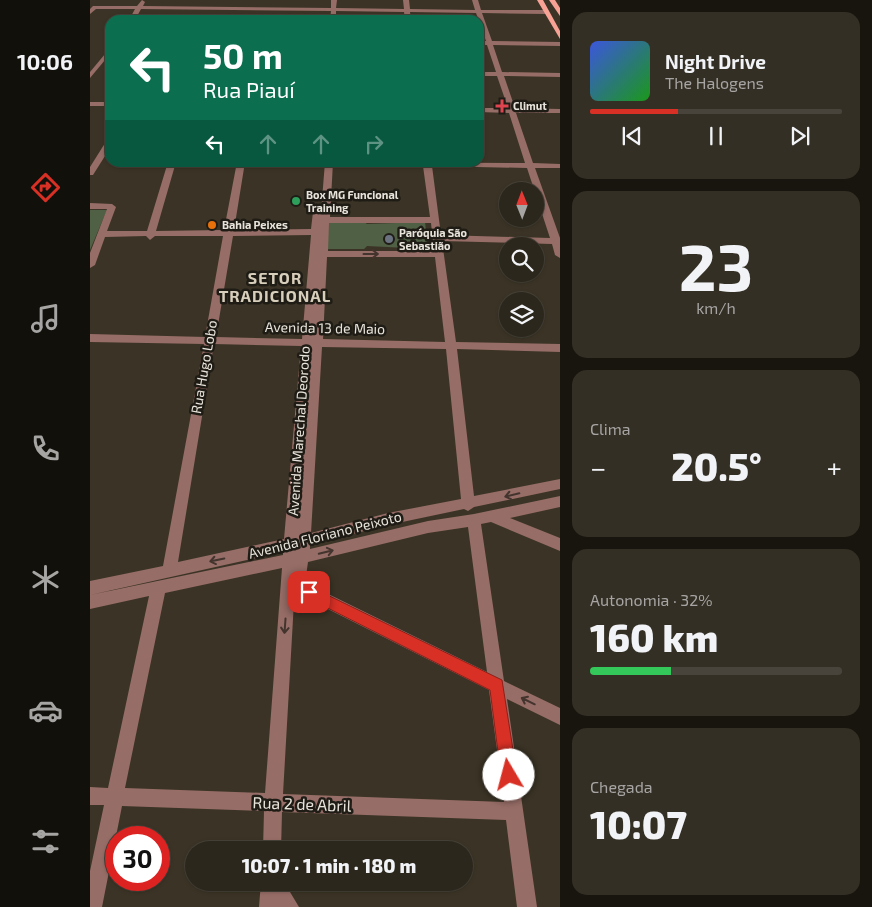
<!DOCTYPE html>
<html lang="pt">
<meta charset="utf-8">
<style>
body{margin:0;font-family:"Exo 2",sans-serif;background:#342f25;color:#f1f3f6;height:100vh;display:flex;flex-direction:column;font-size:19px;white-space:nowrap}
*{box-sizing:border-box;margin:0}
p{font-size:16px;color:#a6a5a3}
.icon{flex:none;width:28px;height:28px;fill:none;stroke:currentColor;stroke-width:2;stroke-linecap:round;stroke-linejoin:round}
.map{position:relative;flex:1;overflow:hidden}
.details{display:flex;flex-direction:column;gap:12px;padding:12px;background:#18150f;width:312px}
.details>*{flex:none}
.top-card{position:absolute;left:15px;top:15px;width:379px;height:152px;border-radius:15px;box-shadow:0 1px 4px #0004,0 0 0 1px #48443b;background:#0b6e4f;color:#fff;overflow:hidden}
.needle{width:32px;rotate:359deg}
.buttons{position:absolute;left:409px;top:182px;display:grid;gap:10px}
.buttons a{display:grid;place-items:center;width:45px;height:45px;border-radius:50%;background:#2c271c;box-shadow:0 1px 4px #0004,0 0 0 1px #48443b;font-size:25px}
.speed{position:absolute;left:15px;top:826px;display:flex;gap:10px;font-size:25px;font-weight:700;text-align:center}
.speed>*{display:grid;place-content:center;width:65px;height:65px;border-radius:50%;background:#2c271c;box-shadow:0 1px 4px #0004,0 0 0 1px #48443b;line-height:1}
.speed .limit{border:8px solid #d22;background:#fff;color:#111}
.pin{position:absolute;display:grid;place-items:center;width:42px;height:42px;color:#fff;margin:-21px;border-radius:10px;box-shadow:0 2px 8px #0006}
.me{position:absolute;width:55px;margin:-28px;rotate:352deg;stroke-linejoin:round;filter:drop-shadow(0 0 4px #0008)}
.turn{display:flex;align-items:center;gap:18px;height:105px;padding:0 15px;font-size:22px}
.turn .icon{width:65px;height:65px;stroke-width:2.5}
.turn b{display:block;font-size:35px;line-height:42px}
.lanes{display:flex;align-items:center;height:48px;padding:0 15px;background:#0003;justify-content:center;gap:25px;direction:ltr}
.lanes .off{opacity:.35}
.big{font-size:38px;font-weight:800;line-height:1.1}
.details .card{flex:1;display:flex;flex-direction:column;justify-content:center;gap:8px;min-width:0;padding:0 18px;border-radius:15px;background:#342f25}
.details .dial{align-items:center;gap:0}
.dial b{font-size:65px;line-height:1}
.song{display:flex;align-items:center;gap:15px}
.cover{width:60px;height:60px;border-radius:8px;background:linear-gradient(135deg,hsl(230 70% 55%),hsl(120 70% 35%))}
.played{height:5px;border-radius:2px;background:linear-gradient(90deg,#d93025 35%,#48443b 35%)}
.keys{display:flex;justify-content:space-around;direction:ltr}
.heat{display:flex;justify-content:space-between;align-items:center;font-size:28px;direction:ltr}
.charge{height:8px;border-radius:4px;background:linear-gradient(90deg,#34c759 32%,#48443b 0)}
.trip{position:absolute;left:95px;top:841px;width:288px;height:50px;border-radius:25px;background:#2c271c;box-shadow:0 1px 4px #0004,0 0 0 1px #48443b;font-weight:800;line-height:50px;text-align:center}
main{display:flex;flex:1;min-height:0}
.tabs{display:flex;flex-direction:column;width:90px;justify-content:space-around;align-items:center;background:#12100b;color:#a6a5a3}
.tabs .icon{width:35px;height:35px}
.tabs .active{color:#d93025}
.tabs b{font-size:22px;color:#f1f3f6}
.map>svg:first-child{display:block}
.green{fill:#506045}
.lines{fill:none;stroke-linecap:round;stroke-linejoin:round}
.minor{fill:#976d67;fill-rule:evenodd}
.major{fill:#f8a296;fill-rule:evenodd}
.oneway{stroke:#43342e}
.route{fill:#d93025;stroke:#8d1f18}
.health-dot{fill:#e0444e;stroke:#1f1c16;stroke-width:2}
.leisure-dot{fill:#2e9e5b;stroke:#1f1c16;stroke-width:2}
.food-dot{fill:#e8710a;stroke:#1f1c16;stroke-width:2}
.worship-dot{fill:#6b7280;stroke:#1f1c16;stroke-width:2}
.labels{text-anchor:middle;stroke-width:5;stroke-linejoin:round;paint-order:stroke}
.far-poi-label{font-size:11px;font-weight:bold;fill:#e8e4db;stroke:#1f1c16;text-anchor:start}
.street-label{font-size:14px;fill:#e8e4db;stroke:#1f1c16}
.far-district-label{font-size:16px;font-weight:bold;letter-spacing:1px;fill:#d7cebc;stroke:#1f1c16}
.near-street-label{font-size:16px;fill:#e8e4db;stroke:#1f1c16}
</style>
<main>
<nav class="tabs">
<b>10:06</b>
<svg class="icon active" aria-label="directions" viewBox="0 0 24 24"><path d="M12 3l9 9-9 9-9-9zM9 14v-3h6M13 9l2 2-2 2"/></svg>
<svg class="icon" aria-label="music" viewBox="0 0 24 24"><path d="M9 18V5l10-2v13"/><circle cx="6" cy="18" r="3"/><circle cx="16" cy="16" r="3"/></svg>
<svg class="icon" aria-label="phone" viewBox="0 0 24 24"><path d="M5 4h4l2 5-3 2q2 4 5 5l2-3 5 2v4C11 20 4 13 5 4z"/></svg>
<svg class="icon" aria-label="climate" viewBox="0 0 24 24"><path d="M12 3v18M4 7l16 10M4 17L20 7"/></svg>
<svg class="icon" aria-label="car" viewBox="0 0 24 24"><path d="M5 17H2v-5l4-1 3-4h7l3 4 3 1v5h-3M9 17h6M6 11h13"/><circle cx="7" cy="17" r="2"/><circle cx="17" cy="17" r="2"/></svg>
<svg class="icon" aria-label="filters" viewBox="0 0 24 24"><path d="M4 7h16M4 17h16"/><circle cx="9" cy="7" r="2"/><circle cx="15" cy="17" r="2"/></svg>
</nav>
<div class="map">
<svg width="470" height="907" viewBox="0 0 470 907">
<rect width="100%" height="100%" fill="#3b3426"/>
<path class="green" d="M0 210H17L0 250Z
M237 222H274L277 224 335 222 338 249 277 246 274 249H235Z"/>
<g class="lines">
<path class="minor" d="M52 0 55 2 53 6 241 8V0H247L246 8 314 9 313 0H319L320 9 385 10 382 0H388L391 10H456L459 12 456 14 392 13 402 41 470 42V46L403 45 412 72 470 73V77L414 76 425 108 470 109V113H426L443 163 470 164V168H445L470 238V258L465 255 462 244 352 241 366 342 470 344V352L367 349 384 496 470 479V489L384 507 378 511 374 509 298 525 220 545V549L338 521 384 514 470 496V507L420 518 470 538V551L401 522 391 524 414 681 470 708V725L417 699 447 907H427L416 820 192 812 191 850H173L174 811 32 806 12 907H0V871L14 805H0V787L18 788 59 596 0 609V595L193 555V552L0 595V581L73 566 114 344 0 342V334L115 337 133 236H65L60 240 56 236 15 237 5 265 0 268V253L17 209H0V203L22 204 26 207 17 231H57L78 162H86L66 231 134 230 147 162H155L144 230 221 229 223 212 227 209 231 212 235 162H243L240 217H340L333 166 264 164 260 162 435 163 419 113 389 112V108H418L407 76H389V72H406L397 45H389V41H396L386 13 320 12 321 20H315L314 12 246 11V20H240L241 11 51 9 45 20H39L45 9H6L0 14V9L3 6H47ZM342 166 437 168 460 238 351 235ZM239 223H341L344 251H238ZM221 235 212 339 126 337 143 236ZM237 257H345L355 342 233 339ZM124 344 211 346 194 539 88 562ZM232 347 356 349 371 499 298 513 221 533ZM378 527 397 672 224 587 216 576 218 562 338 533ZM192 568 175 793 35 788 75 593ZM205 584 214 597 399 690 414 802 193 794Z
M20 48V54L0 78V72Z
M0 102H20V106H0Z
M17 140H20V148L3 175H0V167Z
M171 882H194L209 907H169Z"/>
<path class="major" d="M447 0H453L470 31V39Z
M459 0H465L470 8V16Z"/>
</g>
<defs><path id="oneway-shaft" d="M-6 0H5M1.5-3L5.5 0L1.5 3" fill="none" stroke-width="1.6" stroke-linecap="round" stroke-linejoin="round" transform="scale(1.25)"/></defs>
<g class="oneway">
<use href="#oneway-shaft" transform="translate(281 254)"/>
<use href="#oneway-shaft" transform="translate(422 495) rotate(167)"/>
<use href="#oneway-shaft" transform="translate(236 552) rotate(-14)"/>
<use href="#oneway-shaft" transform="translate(127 560) rotate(168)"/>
<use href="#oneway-shaft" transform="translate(195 626) rotate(94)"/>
<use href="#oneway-shaft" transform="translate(438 701) rotate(-154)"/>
</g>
<path class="route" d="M219 586 412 680 427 775 425 781 419 783 414 781 411 775 400 690 214 596 212 592 214 588Z"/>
<path class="health-dot" d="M409.5 98.5h5v5h5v5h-5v5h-5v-5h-5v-5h5z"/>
<circle class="leisure-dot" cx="206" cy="201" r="5"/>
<circle class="food-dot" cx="122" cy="225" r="5"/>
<circle class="worship-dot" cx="299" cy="239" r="5"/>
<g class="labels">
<g class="far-poi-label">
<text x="423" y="110">Climut</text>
<text x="216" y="199">Box MG Funcional<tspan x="216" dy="13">Training</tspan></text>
<text x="132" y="229">Bahia Peixes</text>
<text x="309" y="237">Paróquia São<tspan x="309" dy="13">Sebastião</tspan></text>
</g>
<g class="street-label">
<text transform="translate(235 328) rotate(1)" y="5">Avenida 13 de Maio</text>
<text transform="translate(114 367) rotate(-80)" y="5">Rua Hugo Lobo</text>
<text transform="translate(209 431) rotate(-86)" y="5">Avenida Marechal Deorodo</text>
<text transform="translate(235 535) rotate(-14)" y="5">Avenida Floriano Peixoto</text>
</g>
<g class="far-district-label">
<text x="185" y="284">SETOR<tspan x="185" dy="18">TRADICIONAL</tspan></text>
</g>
<g class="near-street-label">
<text transform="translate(212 804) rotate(2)" y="6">Rua 2 de Abril</text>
</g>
</g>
</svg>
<div class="buttons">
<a><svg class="needle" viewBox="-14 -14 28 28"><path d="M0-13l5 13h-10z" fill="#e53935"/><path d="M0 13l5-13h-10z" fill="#a6a5a3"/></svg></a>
<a><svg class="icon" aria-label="search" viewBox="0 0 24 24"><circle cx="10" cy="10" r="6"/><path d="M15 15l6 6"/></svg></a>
<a><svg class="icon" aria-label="layers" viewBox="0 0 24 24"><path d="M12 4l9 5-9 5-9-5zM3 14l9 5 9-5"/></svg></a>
</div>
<div class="speed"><div class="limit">30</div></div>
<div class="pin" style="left:219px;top:592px;background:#d93025"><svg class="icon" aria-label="arrive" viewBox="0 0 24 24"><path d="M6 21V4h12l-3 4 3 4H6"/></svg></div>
<svg class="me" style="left:419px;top:775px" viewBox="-20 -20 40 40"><circle r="19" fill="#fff"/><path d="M0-13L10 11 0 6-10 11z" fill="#d93025"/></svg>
<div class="trip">10:07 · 1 min · 180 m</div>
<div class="top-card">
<div class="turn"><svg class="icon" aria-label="left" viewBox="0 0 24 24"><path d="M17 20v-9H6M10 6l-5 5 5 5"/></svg><div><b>50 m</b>Rua Piauí</div></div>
<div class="lanes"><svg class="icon" aria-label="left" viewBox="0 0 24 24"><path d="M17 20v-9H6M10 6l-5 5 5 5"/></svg><svg class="icon off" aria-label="ahead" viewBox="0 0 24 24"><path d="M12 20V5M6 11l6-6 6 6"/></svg><svg class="icon off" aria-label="ahead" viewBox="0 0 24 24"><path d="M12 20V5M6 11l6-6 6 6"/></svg><svg class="icon off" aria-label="right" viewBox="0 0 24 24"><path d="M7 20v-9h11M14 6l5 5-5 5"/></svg></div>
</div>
</div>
<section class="details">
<div class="card">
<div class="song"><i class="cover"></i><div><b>Night Drive</b><p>The Halogens</p></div></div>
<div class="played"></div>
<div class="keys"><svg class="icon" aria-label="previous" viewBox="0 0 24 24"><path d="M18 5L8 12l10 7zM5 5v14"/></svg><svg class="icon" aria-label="pause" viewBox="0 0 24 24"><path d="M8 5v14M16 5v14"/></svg><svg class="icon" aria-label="next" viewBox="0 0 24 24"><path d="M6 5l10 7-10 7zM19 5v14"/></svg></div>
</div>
<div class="card dial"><b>23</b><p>km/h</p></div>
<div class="card"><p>Clima</p>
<div class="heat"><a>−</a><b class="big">20.5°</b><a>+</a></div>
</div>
<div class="card"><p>Autonomia · 32%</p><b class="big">160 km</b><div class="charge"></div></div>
<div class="card"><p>Chegada</p><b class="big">10:07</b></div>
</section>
</main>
